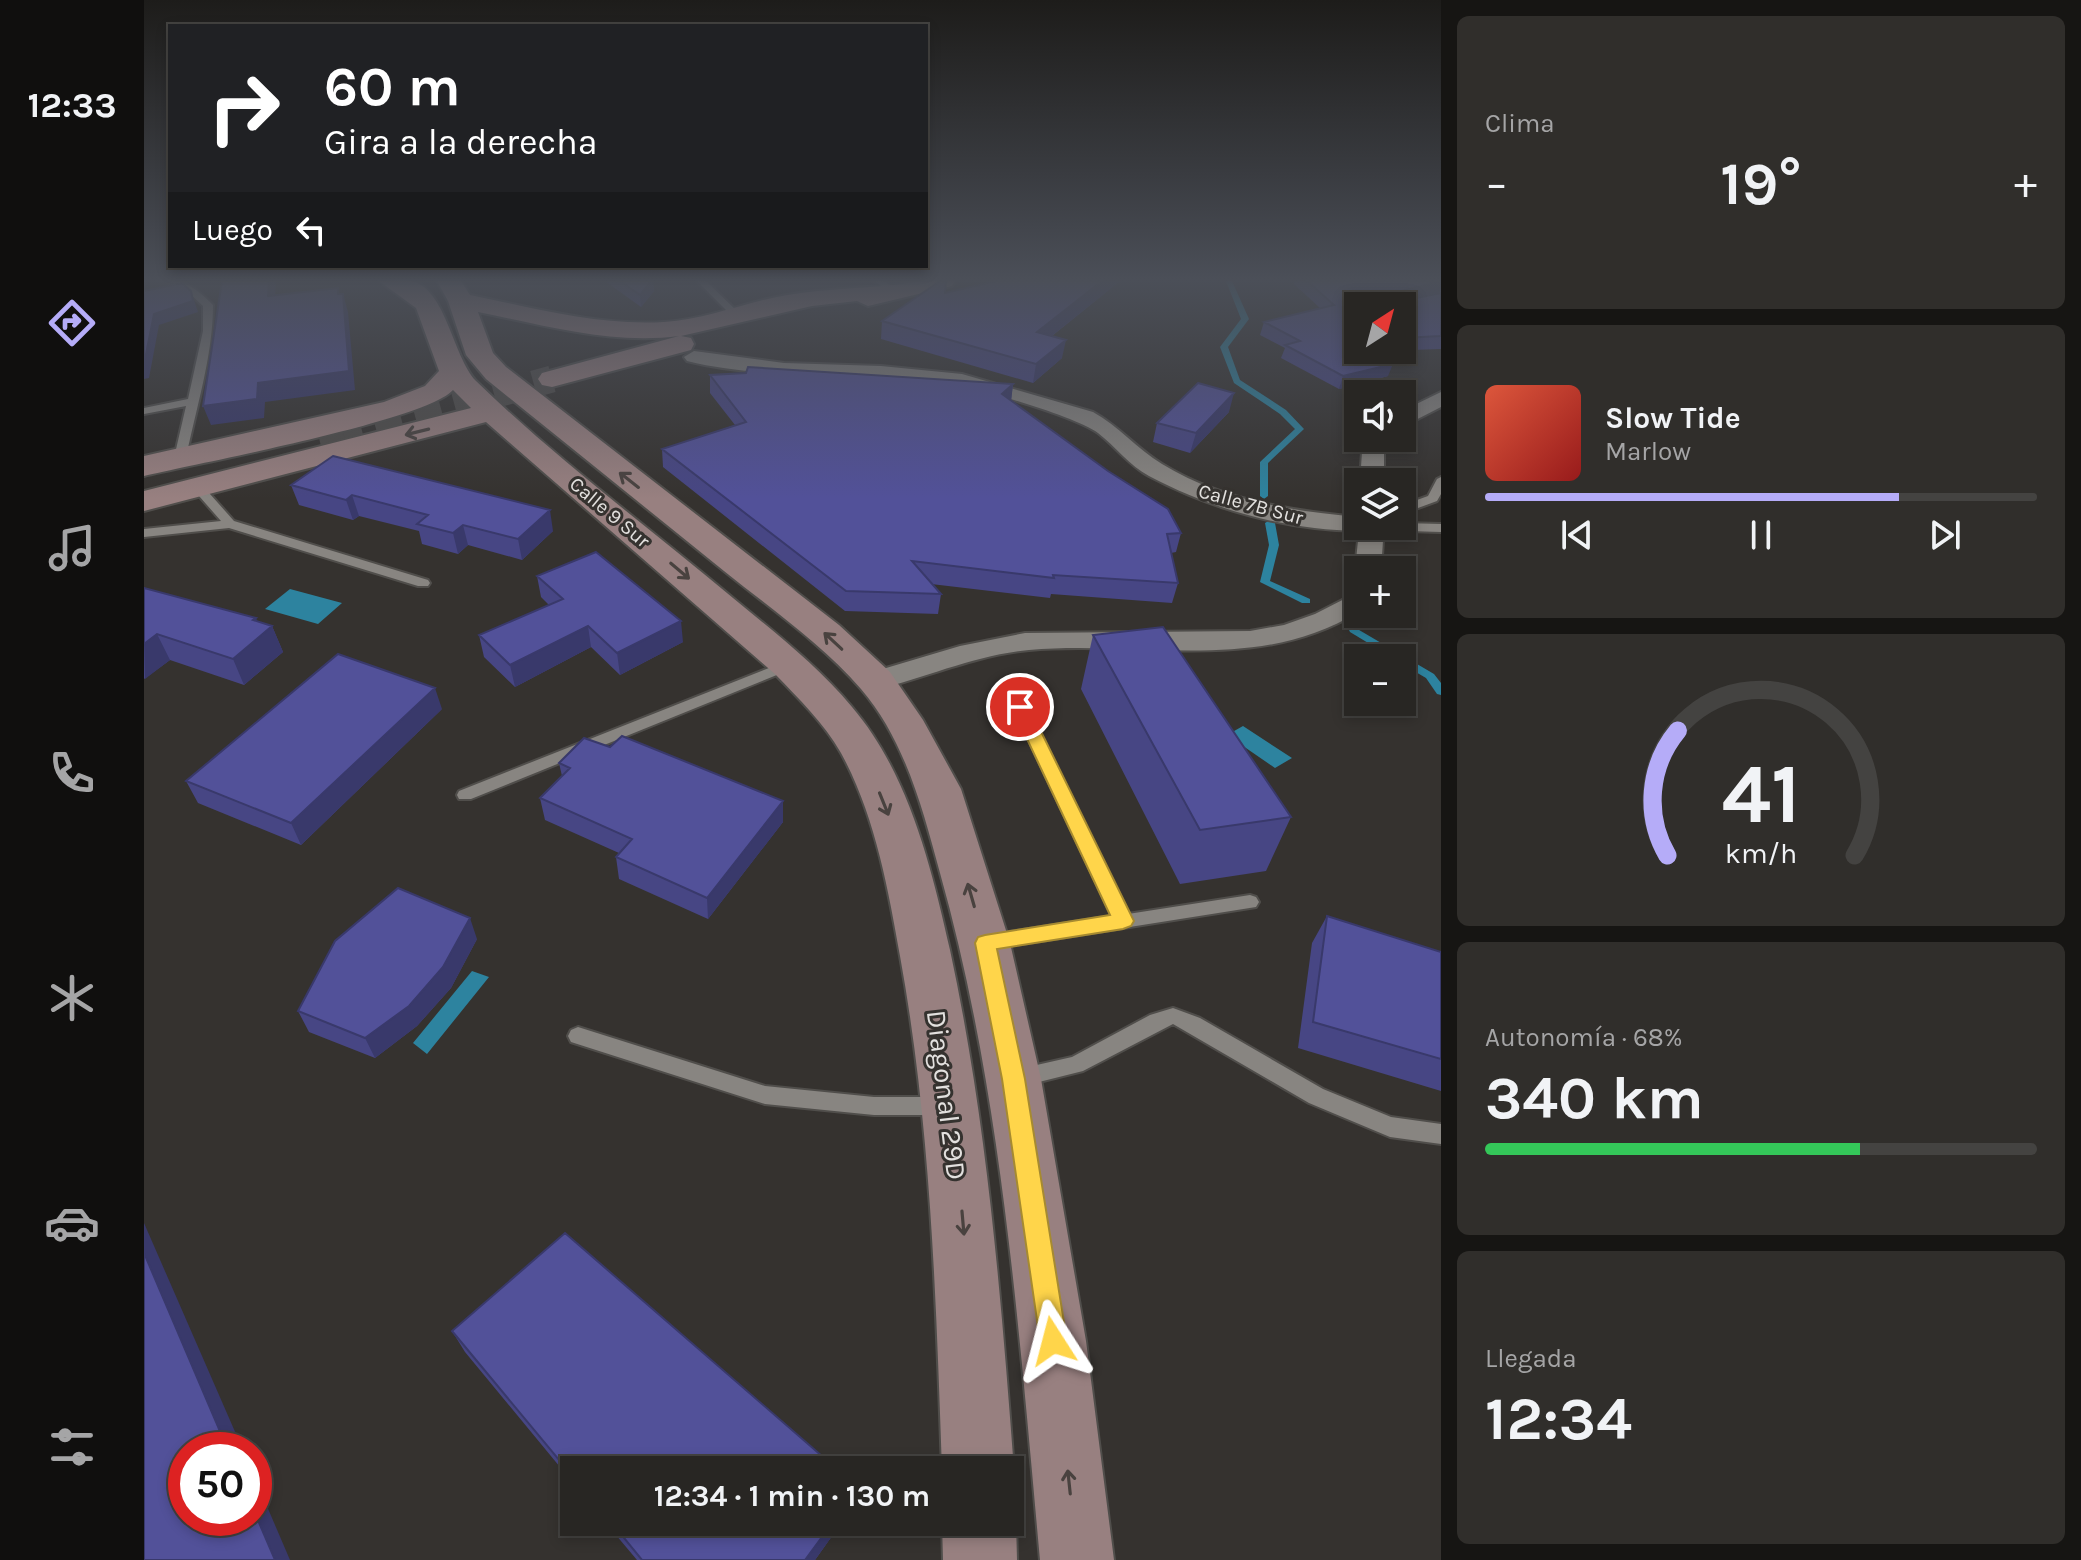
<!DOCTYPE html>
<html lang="es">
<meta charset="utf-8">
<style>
body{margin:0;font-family:Karla,sans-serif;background:#302e2b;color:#f1f3f6;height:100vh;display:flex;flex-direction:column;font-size:30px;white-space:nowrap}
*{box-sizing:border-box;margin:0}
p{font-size:26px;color:#a5a5a6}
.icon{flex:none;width:44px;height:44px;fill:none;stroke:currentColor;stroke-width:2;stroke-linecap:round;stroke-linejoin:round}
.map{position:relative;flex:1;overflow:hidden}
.side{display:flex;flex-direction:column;gap:16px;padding:16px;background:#161513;width:640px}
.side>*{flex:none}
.top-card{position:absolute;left:24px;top:24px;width:760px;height:244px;border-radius:0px;box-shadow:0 4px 12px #0003,0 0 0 2px #444341;background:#202124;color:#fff;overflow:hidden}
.needle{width:52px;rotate:36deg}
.fabs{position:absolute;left:1200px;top:292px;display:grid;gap:16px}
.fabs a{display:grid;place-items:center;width:72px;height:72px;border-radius:0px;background:#282623;box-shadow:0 4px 12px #0003,0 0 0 2px #444341;font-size:40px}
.speed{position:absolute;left:24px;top:1432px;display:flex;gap:16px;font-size:40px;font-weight:700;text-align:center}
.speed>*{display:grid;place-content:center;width:104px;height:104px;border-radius:50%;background:#282623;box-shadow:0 4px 12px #0003,0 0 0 2px #444341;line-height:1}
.speed .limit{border:12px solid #d22;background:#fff;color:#111}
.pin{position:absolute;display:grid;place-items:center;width:68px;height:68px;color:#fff;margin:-34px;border:4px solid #fff;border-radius:50%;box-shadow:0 2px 8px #0007}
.me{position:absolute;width:88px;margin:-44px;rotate:351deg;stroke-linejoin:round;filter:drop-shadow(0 0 6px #0008)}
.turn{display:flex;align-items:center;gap:28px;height:168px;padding:0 24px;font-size:36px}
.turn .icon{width:104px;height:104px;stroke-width:2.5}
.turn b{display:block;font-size:56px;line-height:68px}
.then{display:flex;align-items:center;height:76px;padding:0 24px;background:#0003;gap:16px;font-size:30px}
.big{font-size:60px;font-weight:700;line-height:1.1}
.side .card{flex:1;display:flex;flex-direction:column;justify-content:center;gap:12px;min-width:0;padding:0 28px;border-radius:12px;background:#302e2b}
.side .dial{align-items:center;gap:0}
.dial svg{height:208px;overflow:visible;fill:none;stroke:#444341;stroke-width:7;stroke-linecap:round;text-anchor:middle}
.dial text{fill:#f1f3f6;stroke:none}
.song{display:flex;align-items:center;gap:24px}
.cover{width:96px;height:96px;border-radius:12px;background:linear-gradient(135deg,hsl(10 70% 55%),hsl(0 70% 35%))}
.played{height:8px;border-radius:4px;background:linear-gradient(90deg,#b5acf8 75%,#444341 75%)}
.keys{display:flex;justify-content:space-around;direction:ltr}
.heat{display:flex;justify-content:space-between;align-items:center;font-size:44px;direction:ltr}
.charge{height:12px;border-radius:6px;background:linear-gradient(90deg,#34c759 68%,#444341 0)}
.trip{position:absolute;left:416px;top:1456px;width:464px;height:80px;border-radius:0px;background:#282623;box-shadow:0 4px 12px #0003,0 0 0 2px #444341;font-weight:700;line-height:80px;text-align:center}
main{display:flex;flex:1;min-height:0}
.tab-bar{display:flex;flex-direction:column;width:144px;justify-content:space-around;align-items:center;background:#100f0e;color:#a5a5a6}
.tab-bar .icon{width:56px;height:56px}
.tab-bar .current{color:#b5acf8}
.tab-bar b{font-size:36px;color:#f1f3f6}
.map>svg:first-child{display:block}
.water{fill:#2d839f}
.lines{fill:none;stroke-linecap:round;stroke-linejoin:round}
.stream{fill:#2d839f;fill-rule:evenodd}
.secondary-tunnel-far1{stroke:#4f4c49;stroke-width:27;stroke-dasharray:27 14;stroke-linecap:butt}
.secondary-tunnel{stroke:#4f4c49;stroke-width:34;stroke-dasharray:34 17;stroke-linecap:butt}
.lane-casing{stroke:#504e4b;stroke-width:4}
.street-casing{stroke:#504e4b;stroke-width:4}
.secondary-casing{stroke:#504e4b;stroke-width:4}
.lane{fill:#888581;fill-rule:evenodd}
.street{fill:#888581;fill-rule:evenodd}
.secondary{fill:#988080;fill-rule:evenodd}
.wall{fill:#474684}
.shaded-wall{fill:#39396b}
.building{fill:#525199;stroke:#39396b;stroke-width:2}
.oneway{stroke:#49423f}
.route{fill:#ffd54a;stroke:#a68a30;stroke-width:2}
.labels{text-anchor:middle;stroke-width:6;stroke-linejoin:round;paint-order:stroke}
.far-street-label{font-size:20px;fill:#e3e1df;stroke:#35322f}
.near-street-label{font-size:28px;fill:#e3e1df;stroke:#35322f}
</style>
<main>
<nav class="tab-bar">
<b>12:33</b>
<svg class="icon current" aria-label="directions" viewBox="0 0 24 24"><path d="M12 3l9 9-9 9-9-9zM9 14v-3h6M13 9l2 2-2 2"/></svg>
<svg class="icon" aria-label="music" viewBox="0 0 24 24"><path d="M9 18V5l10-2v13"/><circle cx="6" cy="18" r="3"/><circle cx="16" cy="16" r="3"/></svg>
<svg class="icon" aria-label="phone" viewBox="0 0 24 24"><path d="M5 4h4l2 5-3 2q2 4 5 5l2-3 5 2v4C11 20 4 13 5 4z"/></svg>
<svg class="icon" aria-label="climate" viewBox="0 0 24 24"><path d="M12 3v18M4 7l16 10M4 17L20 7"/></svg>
<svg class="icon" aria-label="car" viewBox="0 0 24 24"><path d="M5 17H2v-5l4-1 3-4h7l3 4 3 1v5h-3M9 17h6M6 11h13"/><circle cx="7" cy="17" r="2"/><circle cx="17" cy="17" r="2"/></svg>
<svg class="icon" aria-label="filters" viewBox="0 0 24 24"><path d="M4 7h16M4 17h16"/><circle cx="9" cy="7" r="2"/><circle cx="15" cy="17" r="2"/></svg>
</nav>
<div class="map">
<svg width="1297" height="1560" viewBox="0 0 1297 1560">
<rect width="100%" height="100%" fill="#35322f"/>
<path class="water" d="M146 589 198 603 174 624 121 609Z
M1099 726 1148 758 1131 768 1083 735Z
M328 971 345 977 283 1054 269 1043Z"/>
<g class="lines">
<path class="stream" d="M1082 281H1088L1105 319 1084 347 1096 380 1142 410 1160 429 1124 463V496L1120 499 1116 496V462L1151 429 1136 414 1090 383 1076 347 1097 319Z
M1126 520 1131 523 1135 545 1126 581 1166 599V603H1158L1116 582 1125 545 1121 523Z
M1210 627 1290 674 1297 683V695L1293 694 1282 678 1258 664V658H1249L1206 632 1205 630 1206 628Z"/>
<path class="secondary-tunnel-far1" d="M192 438 408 379"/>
<path class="secondary-tunnel" d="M176 442 200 436"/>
<g class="lane-casing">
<path id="lane" d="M25 281C44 281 56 292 69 305 69 356 52 408 42 458L36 461 30 458 42 406 0 414V408L44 399 59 331V306L42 290Z
M553 281H562L595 313V317H589Z
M730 281H740L757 292 749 294Z
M1214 313V319L1209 321 1214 331V339L1199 326 1201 318Z
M1297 477V494L1293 501 1274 508 1258 507V499L1273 500 1284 496 1293 479Z
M54 484 58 485 90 521 284 580 286 583 284 586H274L85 528 0 537V529L77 521 48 488Z
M1258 523 1297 524V532L1231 530 1225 526H1258Z
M645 660 650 662 652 665 650 668 327 799H315L313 795 315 791Z
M876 702 883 707 984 914 1106 895 1112 897 1115 902 1112 907 846 949 840 947 837 942 840 937 846 935 968 916 869 707Z
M1029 1008 1056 1018 1179 1089 1247 1117 1297 1124V1144L1246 1137 1165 1103 1029 1024 939 1071 875 1087 868 1084 865 1078 868 1072 875 1069 928 1057 1006 1015Z
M434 1027 621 1086 730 1097H799L806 1099 809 1106 806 1113 799 1115H730L621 1104 427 1042 424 1036 427 1030Z"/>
</g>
<g class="street-casing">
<path id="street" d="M550 351 640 363 737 366 818 374 949 412C975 426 993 449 1018 464 1076 500 1148 511 1214 517V526H1240L1237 570H1214V574L1211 570 1215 531C1143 530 1069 510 1005 476 986 466 971 446 954 433 932 417 844 391 816 386 726 368 632 383 543 361L540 357Z
M1297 392V407L1258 427V411Z
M1226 438H1248L1240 452V482H1216L1218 452Z
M1214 592V612C1114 674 996 640 885 650 832 655 783 677 732 690L722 688 717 681 722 674 816 646 881 633 1106 631 1140 625 1171 614Z"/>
</g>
<g class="secondary-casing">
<path id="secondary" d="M235 281C245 281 257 279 267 281 302 288 308 355 332 381 410 457 504 527 589 598 630 632 673 665 708 707 765 774 787 866 806 950 843 1122 857 1296 870 1470L866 1479V1470H798C792 1298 787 1126 756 956 744 888 731 815 697 753 680 723 655 699 631 674L342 422 0 511V491L327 408 309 390C281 421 54 463 0 476V456L240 402 281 386 295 371 272 308Z
M293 281H317L326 295C390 308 455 326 520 322 557 320 592 306 628 298 669 289 709 289 750 285 771 282 790 280 811 281L808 286 724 306 713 301 668 306 537 336 547 338 550 344 547 350 408 387 398 385 394 379 398 373 535 336C468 345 399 325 334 312L349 353 362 367 695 625 746 672 779 720 817 789 866 943 897 1079 942 1341 970 1560H896C875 1332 858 1093 796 873 779 810 761 740 717 689 678 644 626 608 580 571 501 507 421 443 342 379L322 355 304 301Z
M866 1509 872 1522 873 1560H799L798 1522H866Z"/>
</g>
<use href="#lane" class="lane"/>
<use href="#street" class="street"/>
<use href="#secondary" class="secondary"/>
</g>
<path class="wall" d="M461 281H509L510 291 497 307Z
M976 281 908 336 918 358 889 383 737 339 738 321 801 293Z
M1151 281H1297V293L1273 298 1297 293V349L1238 351 1237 350H1258V306H1214V311L1213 310 1202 314 1214 325V350L1244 376 1195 389 1137 358 1141 348 1116 335 1120 322 1177 309 1150 284Z
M566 375 869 384 867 400 1037 533 1032 552 1027 553 1034 583 1028 603 907 594 906 598 787 584 797 594 794 614 701 611 519 467 518 449 591 425 566 393Z
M1085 412 1046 453 1009 442 1013 423Z
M147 485 409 531 378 560 324 545 314 554 278 544 275 531 215 516 209 520 155 505Z
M393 576 539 642 476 675 447 647 371 687 340 657 335 635 405 605 397 597Z
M0 588 128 626 139 652 100 685 26 660 0 679Z
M949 635 1147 817 1122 871 1036 884 937 689Z
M298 709 157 845 54 803 42 781Z
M466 747 639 801V822L564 919 475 879 472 857 475 853 401 820 396 798 418 776 415 763Z
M1183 916 1297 952V1091L1154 1048 1168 943Z
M333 939 307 988 273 1026 231 1058 165 1032 154 1011Z
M308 1331 430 1470V1484L321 1352Z
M461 1522H698L671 1560H493Z"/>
<path class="shaded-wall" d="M125 281H132L130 314 124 296Z
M507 281H509L510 291 497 307 496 295Z
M958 281H976L890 350 893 332Z
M1297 281 1296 292 1252 303 1257 291Z
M47 291 54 312 15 325 5 378 0 379V364L10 314Z
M199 294 204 312 211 390 121 402 120 418 67 425 59 406 114 383Z
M1217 298 1213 310 1200 315 1204 303Z
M922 340 918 358 889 383 892 364Z
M1249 364 1244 376 1195 389 1199 376Z
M869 384 867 402 858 394Z
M1090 393 1085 412 1046 453 1052 433Z
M208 495 215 516 209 520 202 500Z
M406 510 409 531 378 560 374 539Z
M319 525 324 545 314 554 309 533Z
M112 618 119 634 128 626 139 652 100 685 89 659 109 620Z
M537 621 539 642 476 675 473 653Z
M444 626 447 647 371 687 366 665Z
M13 634 26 660 1 679 0 644Z
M291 688 298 709 157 845 147 823Z
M639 801V822L564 919 563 898Z
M326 918 333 939 307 988 273 1026 231 1058 221 1038Z
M0 1223 99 1450H84L0 1253Z
M110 1476 146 1560H131L110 1511Z
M689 1522H698L671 1560H661Z"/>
<path class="building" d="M78 281H125L124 296 194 288V294H199L205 371 114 383 113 399 59 406Z
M476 281H507L496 295Z
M796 281H802L801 293 852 281H958L893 332 922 340 892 364 738 321Z
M1163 281H1297L1257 291 1256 296 1263 300 1297 293V336L1258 338V306H1219L1221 301 1217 298 1204 303 1200 313 1214 325V340L1204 341 1214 346V350H1222L1249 364 1199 376 1141 345 1156 341 1120 322 1190 305Z
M38 283 47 291 49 301 10 314 0 364V291Z
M604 367 869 384 858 394 964 471 1024 509 1037 533 1023 534 1034 583 909 575 910 578 768 561 797 594 702 591 518 449 602 422 566 375 602 373Z
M1054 383 1090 393 1052 433 1013 423Z
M189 456 406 510 374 539 319 525 309 533 273 524 284 515 208 495 202 500 147 485Z
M452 552 537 621 473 653 444 626 366 665 335 635 419 599 393 576Z
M0 588 112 618 109 620 128 626 89 659 13 634 0 644Z
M1019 627 1147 817 1056 830 949 635Z
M194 654 291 688 147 823 42 781Z
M478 736 639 801 563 898 472 857 488 839 396 798 426 768 415 763 440 738 466 747Z
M254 888 326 918 299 967 265 1006 221 1038 154 1011 191 941Z
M1183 916 1297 952V1059L1169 1022Z
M421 1233 694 1470H430V1478L308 1331Z
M0 1253 84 1450H42V1518H110V1511L131 1560H0Z
M467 1522H689L661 1560H498Z"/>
<defs><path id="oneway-shaft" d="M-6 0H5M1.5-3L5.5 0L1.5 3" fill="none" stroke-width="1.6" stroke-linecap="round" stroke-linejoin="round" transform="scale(2)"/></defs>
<g class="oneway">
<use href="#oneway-shaft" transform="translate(273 432) rotate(166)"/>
<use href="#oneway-shaft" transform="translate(485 480) rotate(-142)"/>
<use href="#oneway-shaft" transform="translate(536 571) rotate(40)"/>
<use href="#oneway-shaft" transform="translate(689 641) rotate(-137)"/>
<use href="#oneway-shaft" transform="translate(740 804) rotate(68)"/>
<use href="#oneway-shaft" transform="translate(827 895) rotate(-106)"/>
<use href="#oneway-shaft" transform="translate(819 1223) rotate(85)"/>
<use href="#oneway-shaft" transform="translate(925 1482) rotate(-96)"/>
</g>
<linearGradient id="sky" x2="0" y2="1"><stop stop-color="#1d1c1a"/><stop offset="0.56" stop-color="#4b4f58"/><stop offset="1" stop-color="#4b4f58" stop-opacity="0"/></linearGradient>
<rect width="1297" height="499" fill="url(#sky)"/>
<path class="route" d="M876 701 885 707 990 921 987 926 979 929 853 949 881 1079 923 1341 919 1351 909 1355 900 1351 896 1341 858 1079 831 943 834 937 841 935 966 915 868 707Z"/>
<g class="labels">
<g class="far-street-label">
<text transform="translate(1107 504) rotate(15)" y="7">Calle 7B Sur</text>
<text transform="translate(466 512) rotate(40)" y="7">Calle 9 Sur</text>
</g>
<g class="near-street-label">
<text transform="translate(803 1095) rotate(83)" y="10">Diagonal 29D</text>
</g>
</g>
</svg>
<div class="fabs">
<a><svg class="needle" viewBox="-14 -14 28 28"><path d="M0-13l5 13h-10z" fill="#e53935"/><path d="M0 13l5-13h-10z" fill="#a5a5a6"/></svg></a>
<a><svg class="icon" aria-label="sound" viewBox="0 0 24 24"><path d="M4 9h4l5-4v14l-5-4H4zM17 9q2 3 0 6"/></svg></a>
<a><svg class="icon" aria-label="layers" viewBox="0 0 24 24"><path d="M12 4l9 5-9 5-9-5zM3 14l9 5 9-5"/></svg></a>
<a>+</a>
<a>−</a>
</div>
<div class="speed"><div class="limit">50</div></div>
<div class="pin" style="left:876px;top:707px;background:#d93025"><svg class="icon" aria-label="arrive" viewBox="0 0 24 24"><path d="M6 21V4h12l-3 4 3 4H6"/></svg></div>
<svg class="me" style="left:909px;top:1341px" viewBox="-20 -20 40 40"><path d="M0-17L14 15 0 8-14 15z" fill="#ffd54a" stroke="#fff" stroke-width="4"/></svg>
<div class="trip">12:34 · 1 min · 130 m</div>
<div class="top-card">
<div class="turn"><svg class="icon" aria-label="right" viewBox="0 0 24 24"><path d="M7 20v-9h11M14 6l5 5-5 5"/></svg><div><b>60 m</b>Gira a la derecha</div></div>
<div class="then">Luego<svg class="icon" aria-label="left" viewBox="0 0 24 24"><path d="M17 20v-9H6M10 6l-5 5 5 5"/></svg></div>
</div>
</div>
<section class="side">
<div class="card"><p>Clima</p>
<div class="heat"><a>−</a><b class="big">19°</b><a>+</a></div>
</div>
<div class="card">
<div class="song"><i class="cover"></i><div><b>Slow Tide</b><p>Marlow</p></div></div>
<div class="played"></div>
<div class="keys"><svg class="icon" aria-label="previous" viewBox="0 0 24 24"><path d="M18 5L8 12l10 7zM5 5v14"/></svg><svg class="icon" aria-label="pause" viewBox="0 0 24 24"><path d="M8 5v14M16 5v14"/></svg><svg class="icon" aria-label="next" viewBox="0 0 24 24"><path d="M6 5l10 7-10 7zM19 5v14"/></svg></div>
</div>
<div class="card dial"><svg viewBox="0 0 100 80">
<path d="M14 69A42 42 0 1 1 86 69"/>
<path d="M14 69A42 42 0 0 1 18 21" stroke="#b5acf8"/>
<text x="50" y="56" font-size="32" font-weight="700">41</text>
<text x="50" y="72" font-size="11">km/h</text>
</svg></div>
<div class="card"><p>Autonomía · 68%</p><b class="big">340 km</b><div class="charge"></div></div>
<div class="card"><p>Llegada</p><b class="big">12:34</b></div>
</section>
</main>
